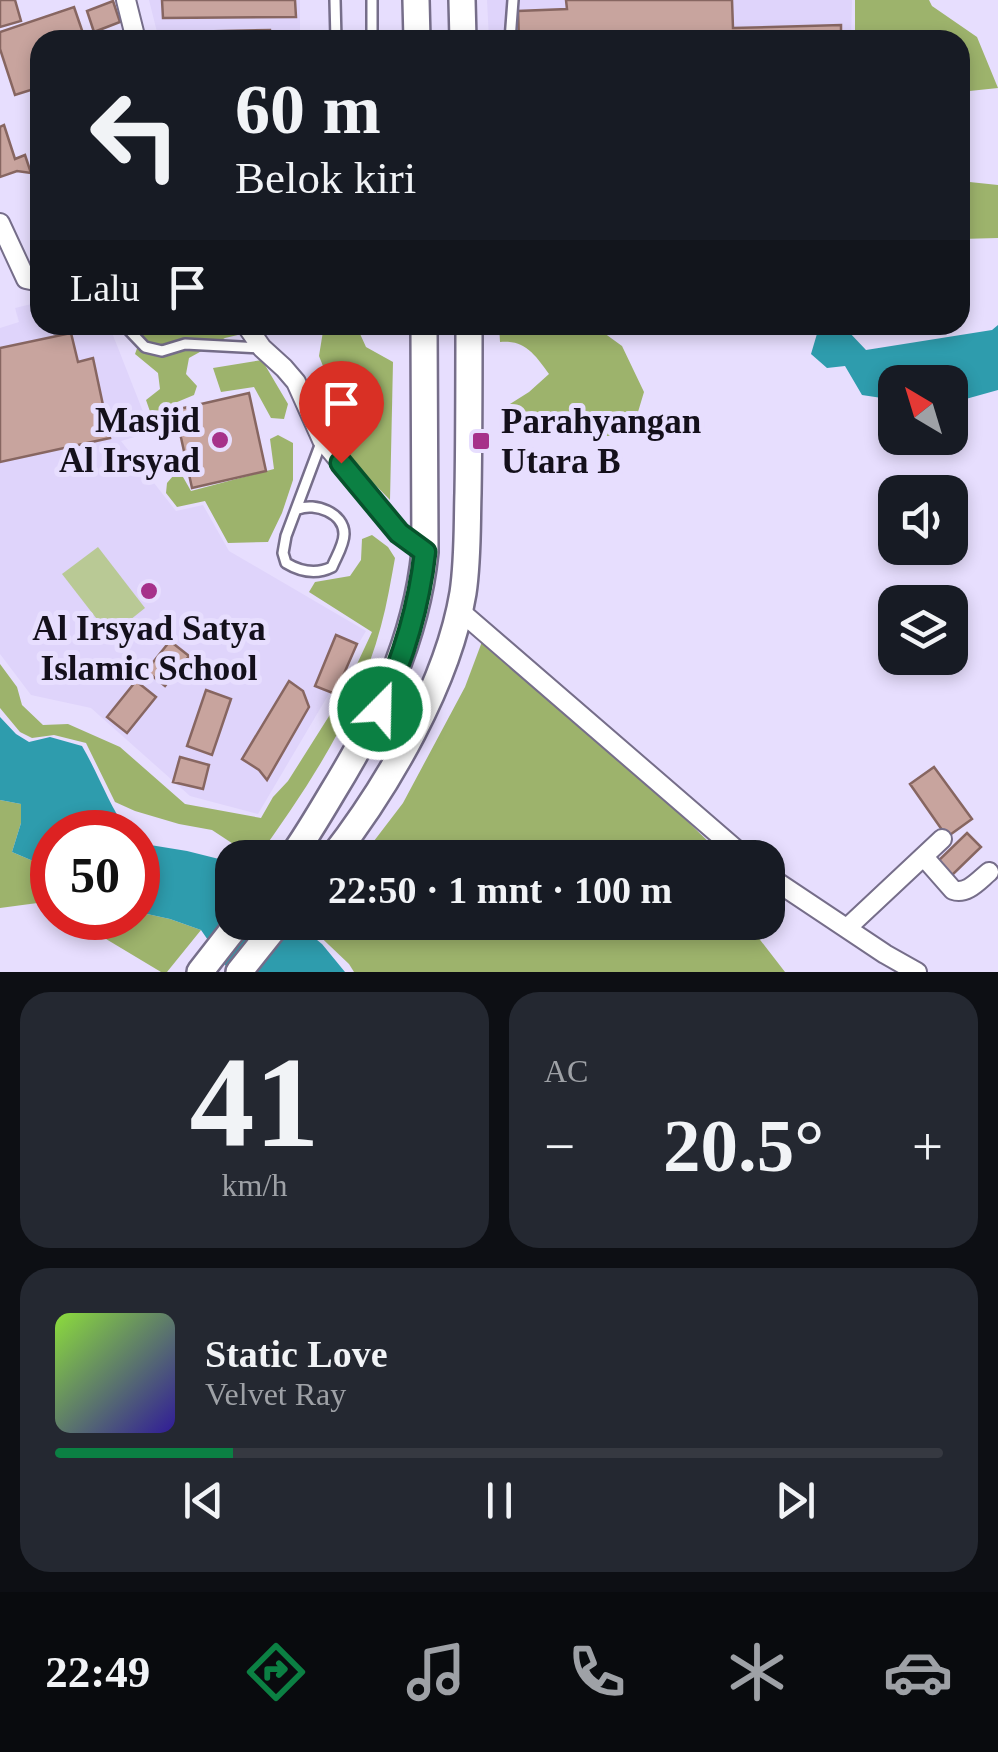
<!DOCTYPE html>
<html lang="id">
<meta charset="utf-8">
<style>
body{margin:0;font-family:"Times New Roman",serif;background:#242831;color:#f1f3f6;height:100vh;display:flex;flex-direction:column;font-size:38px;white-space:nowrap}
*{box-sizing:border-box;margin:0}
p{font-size:32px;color:#9ea1a6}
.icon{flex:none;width:55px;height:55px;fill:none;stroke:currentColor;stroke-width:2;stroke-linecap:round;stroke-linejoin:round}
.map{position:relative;height:972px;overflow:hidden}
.side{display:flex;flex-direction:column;gap:20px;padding:20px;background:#0d0f14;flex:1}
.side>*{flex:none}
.banner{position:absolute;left:30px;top:30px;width:940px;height:305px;border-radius:30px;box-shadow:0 5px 15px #0003;background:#171b24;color:#f1f3f6;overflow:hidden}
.needle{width:65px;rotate:322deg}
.buttons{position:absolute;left:878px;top:365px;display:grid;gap:20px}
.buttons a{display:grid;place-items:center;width:90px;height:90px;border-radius:20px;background:#171b24;box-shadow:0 5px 15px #0003;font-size:50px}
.speed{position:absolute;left:30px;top:810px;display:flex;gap:20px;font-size:50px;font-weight:700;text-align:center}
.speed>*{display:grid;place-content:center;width:130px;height:130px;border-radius:50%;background:#171b24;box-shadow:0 5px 15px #0003;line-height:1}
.speed .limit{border:15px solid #d22;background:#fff;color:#111}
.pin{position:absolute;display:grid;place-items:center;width:85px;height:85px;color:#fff;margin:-102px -42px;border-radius:50% 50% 50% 0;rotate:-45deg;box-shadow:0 0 10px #0007}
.pin .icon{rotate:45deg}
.me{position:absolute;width:110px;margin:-55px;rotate:23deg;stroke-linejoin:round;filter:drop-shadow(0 0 8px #0008)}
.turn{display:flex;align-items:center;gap:35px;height:210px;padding:0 40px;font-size:45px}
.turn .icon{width:130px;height:130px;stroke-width:2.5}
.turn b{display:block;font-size:70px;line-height:85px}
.then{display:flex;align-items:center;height:95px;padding:0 40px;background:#0003;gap:20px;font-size:38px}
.big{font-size:75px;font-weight:700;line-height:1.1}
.side .card{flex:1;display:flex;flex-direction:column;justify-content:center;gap:15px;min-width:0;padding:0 35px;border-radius:30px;background:#242831}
.side .dial{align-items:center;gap:0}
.dial b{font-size:130px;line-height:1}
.song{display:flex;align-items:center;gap:30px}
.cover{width:120px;height:120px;border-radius:15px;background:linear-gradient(135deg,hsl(90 70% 55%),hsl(250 70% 35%))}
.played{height:10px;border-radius:5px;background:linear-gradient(90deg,#0b8043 20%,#363941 20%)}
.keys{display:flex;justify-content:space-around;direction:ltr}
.heat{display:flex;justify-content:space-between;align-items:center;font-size:55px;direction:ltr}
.side .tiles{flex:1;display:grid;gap:20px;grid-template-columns:1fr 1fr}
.card:last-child{grid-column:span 2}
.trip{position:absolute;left:215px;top:840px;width:570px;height:100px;border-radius:30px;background:#171b24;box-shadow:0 5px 15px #0003;font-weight:700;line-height:100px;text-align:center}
.menu{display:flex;height:160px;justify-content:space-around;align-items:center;background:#090b0e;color:#9ea1a6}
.menu .icon{width:70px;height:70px}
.menu .on{color:#0b8043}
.menu b{font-size:45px;color:#f1f3f6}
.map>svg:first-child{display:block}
.built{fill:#dfd4fb}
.green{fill:#b9c995}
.forest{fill:#9db36c}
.water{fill:#2e9cad}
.building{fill:#c8a49e;stroke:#876661;stroke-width:2.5}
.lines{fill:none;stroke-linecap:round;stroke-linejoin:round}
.lane-casing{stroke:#766e8a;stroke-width:14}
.street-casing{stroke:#766e8a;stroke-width:22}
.secondary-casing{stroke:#766e8a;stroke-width:30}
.lane{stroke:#fff;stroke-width:9}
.street{stroke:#fff;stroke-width:18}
.secondary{stroke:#fff;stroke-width:25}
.route-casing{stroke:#07532c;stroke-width:25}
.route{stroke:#0b8043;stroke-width:18}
.poi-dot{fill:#a6318a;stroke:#e7defe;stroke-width:4}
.labels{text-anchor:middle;stroke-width:10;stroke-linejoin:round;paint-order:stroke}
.poi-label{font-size:35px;font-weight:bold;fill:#14101b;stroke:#e7defe;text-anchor:end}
</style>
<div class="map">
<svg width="998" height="972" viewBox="0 0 998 972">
<rect width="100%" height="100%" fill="#e7defe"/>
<path class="built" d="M149 0H300V40H159Z
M487 0H852L851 40H489Z
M40 302V325H109L151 432 121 441 176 511 203 505 229 551 366 631 258 814 190 796 91 708 31 695 0 654V328L19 322 15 308Z"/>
<path class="green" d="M98 547 145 608 110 636 62 574Z"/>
<path class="forest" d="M855 0H929L932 6 977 37 998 88 960 92V40H855Z
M960 181 998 185V238L960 239Z
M165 325H236L242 334 225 338 189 358 186 374 197 386 194 395 170 405 167 418 160 427 154 423 146 400 160 389 158 373 135 354 142 334 157 331Z
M324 325H356L366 347 393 362 390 500 350 459 345 437 346 424 319 356Z
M499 325H593L622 346 644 392 635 422 622 436H581L540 423 507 420 505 407 529 392 549 374C536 356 525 339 500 342Z
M262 360 288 404 284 419 271 418 254 387 221 392 213 368Z
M278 435 293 443V480L282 513 268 542 228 543 205 501 177 507 166 493 167 483 173 476 183 477 191 491 274 469 270 439Z
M372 535 388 547 395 558C391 580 387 604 381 626 358 713 309 785 258 857H253L212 830 179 824 135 811 115 802 86 743 54 735 32 738 20 732 0 708V664L17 687 22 705 43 725 68 724 120 747 185 804 261 818 273 797 288 781 343 694 372 632 309 592 315 582 350 576 361 560 362 539Z
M483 639 674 808 724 857 361 858 403 803 465 687Z
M0 800 21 804V823L12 852 52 869V907L45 902 0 908Z
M138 912 170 919 201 930 167 972H161L71 918H138Z
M311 923H760L754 932 785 972H354L349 964 309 926Z"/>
<path class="water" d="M998 325V390L955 402H950V382H895V400L862 395 845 366 827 368 811 354 819 327 848 331 866 350 992 330Z
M0 717 16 734 29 742 50 737 82 746C99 775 109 805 128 832H52V869L12 852 21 823V804L0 800Z
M138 843 187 851 231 862 232 922 296 923 322 944 345 972H230L201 930 170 919 138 912Z"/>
<path class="building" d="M0 0H15L21 21 0 27Z
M162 0H295L296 17 163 18Z
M566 0H732L733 28 841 25V40H519L518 11 567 9Z
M113 1 120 22 94 32 87 11Z
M74 7 85 39 40 40V54L38 55 40 62V87L15 95 0 49V32Z
M270 30 271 40H183V32Z
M4 125 15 159 25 155 31 173 17 171 0 177V127Z
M71 333 78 362 93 358 110 438 0 462V348Z
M249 393 266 471 192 488 175 410Z
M336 635 357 644 335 694 315 686Z
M170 641 189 656 165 686 146 671Z
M136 681 156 697 127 733 107 717Z
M289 681 303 691 309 707 267 780 259 770 242 759Z
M206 690 231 699 212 755 187 746Z
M180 757 209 765 203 789 173 782Z
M934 767 972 819 947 837 910 784Z
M967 833 981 847 949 878 935 864Z"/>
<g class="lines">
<g class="lane-casing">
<path id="lane" d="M335 0 336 40
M372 40V0
M510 40 513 0
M124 325 145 347 162 351 185 344 259 348
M298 509C315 502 344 513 344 534 344 545 336 557 332 567 316 575 301 572 286 563L283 553 286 536 322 440"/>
</g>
<g class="street-casing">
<path id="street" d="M126 0 136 40
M0 223 26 279 40 282
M246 325 262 348 284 368 296 382 322 440 399 533 425 552
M459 610 746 858
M924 857 953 890C967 895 979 880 989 872
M768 876 885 954 917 972
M847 928 942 839"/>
</g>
<g class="secondary-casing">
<path id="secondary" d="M416 0 417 40
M462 0 463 40
M291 858C306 837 319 815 332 793 378 718 416 641 425 552L424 325
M332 858C388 786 448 683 463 593 468 560 467 526 468 493 469 437 469 381 469 325
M200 972 239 922
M239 972 279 922"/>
</g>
<use href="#lane" class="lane"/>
<use href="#street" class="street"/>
<use href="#secondary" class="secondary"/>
</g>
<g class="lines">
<g class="route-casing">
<path id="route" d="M341 463 399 533 425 552C419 607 403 659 380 709"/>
</g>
<use href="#route" class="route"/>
</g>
<g class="poi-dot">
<circle cx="220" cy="440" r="10"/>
<rect x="471" y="431" width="20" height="20" rx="5"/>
<circle cx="149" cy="591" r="10"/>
</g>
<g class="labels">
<g class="poi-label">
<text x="200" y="432">Masjid<tspan x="200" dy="40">Al Irsyad</tspan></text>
<text x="501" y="433" text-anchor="start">Parahyangan<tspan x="501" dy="40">Utara B</tspan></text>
<text x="149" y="640" text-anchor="middle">Al Irsyad Satya<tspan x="149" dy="40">Islamic School</tspan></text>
</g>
</g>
</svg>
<div class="buttons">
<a><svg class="needle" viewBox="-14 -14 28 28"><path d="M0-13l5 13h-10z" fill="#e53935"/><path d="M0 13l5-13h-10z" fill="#9ea1a6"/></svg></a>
<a><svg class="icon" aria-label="sound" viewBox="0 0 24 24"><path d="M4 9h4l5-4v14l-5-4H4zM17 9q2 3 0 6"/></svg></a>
<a><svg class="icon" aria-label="layers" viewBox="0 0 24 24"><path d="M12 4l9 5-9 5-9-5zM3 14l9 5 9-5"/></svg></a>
</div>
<div class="speed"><div class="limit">50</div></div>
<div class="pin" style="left:341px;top:463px;background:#d93025"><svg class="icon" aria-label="arrive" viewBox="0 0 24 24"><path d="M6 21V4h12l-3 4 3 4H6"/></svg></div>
<svg class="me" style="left:380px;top:709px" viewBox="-20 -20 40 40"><circle r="17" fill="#0b8043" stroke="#fff" stroke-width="3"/><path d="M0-11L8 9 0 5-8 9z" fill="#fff"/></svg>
<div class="trip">22:50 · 1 mnt · 100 m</div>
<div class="banner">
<div class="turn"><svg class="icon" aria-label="left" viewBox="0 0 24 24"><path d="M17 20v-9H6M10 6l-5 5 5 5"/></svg><div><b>60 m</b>Belok kiri</div></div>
<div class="then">Lalu<svg class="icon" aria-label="arrive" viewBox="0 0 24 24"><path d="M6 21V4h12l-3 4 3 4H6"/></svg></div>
</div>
</div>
<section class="side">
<div class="tiles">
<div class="card dial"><b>41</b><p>km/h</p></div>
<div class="card"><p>AC</p>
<div class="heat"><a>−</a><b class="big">20.5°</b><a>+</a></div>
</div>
<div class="card">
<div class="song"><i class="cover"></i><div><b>Static Love</b><p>Velvet Ray</p></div></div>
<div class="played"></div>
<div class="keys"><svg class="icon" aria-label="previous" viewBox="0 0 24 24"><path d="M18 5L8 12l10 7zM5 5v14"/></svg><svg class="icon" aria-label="pause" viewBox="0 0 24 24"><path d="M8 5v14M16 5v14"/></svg><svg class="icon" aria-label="next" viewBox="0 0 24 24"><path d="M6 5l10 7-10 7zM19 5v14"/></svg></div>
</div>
</div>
</section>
<nav class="menu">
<b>22:49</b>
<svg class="icon on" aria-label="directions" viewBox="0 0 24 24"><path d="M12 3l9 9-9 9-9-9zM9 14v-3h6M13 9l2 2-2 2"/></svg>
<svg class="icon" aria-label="music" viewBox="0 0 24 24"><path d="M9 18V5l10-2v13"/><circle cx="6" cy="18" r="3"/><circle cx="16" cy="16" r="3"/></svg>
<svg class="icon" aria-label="phone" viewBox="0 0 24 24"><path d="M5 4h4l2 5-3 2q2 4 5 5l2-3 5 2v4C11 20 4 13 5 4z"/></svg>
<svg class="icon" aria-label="climate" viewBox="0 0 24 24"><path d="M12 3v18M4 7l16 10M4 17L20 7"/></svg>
<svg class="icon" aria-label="car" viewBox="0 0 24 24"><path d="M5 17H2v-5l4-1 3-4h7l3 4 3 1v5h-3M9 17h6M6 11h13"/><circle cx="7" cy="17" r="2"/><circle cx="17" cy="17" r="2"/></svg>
</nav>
